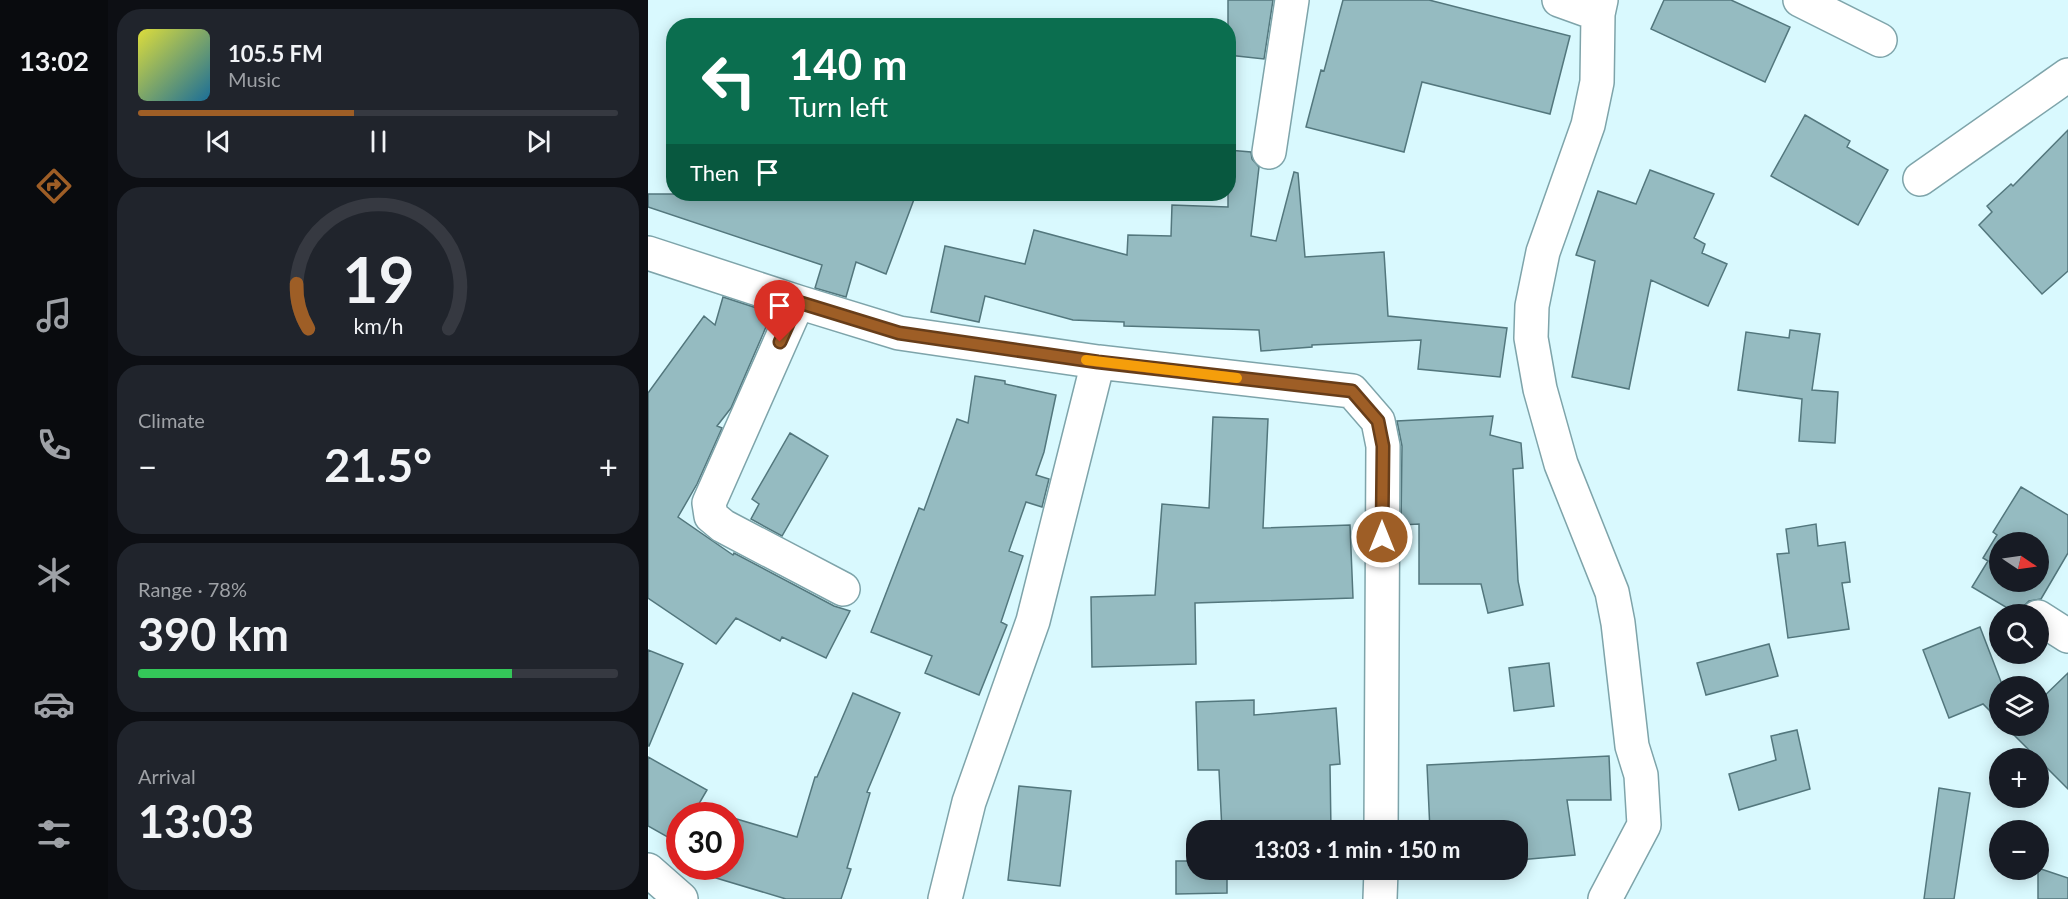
<!DOCTYPE html>
<meta charset="utf-8">
<style>
body{margin:0;font-family:Lato,sans-serif;background:#20242c;color:#f1f3f6;height:100vh;display:flex;flex-direction:column;font-size:22px;white-space:nowrap}
*{box-sizing:border-box;margin:0}
p{font-size:20px;color:#9ea1a6}
.icon{flex:none;width:33px;height:33px;fill:none;stroke:currentColor;stroke-width:2;stroke-linecap:round;stroke-linejoin:round}
.map{position:relative;flex:1;overflow:hidden}
.sheet{display:flex;flex-direction:column;gap:9px;padding:9px;background:#0d0f14;width:540px}
.sheet>*{flex:none}
.banner{position:absolute;left:18px;top:18px;width:570px;height:183px;border-radius:24px;box-shadow:0 3px 15px #0003;background:#0b6e4f;color:#fff;overflow:hidden}
.needle{width:39px;rotate:103deg}
.buttons{position:absolute;left:1341px;top:532px;display:grid;gap:12px}
.buttons a{display:grid;place-items:center;width:60px;height:60px;border-radius:50%;background:#171b24;box-shadow:0 3px 15px #0003;font-size:30px}
.speed{position:absolute;left:18px;top:802px;display:flex;gap:12px;font-size:30px;font-weight:700;text-align:center}
.speed>*{display:grid;place-content:center;width:78px;height:78px;border-radius:50%;background:#171b24;box-shadow:0 3px 15px #0003;line-height:1}
.speed .limit{border:9px solid #d22;background:#fff;color:#111}
.pin{position:absolute;display:grid;place-items:center;width:51px;height:51px;color:#fff;margin:-62px -26px;border-radius:50% 50% 50% 0;rotate:-45deg;box-shadow:0 0 6px #0007}
.pin .icon{rotate:45deg}
.me{position:absolute;width:66px;margin:-33px;rotate:0deg;stroke-linejoin:round;filter:drop-shadow(0 0 4px #0008)}
.turn{display:flex;align-items:center;gap:21px;height:126px;padding:0 24px;font-size:27px}
.turn .icon{width:78px;height:78px;stroke-width:2.5}
.turn b{display:block;font-size:42px;line-height:51px}
.then{display:flex;align-items:center;height:57px;padding:0 24px;background:#0003;gap:12px;font-size:22px}
.big{font-size:45px;font-weight:700;line-height:1.1}
.sheet .widget{flex:1;display:flex;flex-direction:column;justify-content:center;gap:9px;min-width:0;padding:0 21px;border-radius:24px;background:#20242c}
.sheet .dial{align-items:center;gap:0}
.dial svg{height:156px;overflow:visible;fill:none;stroke:#363941;stroke-width:7;stroke-linecap:round;text-anchor:middle}
.dial text{fill:#f1f3f6;stroke:none}
.song{display:flex;align-items:center;gap:18px}
.cover{width:72px;height:72px;border-radius:9px;background:linear-gradient(135deg,hsl(60 70% 55%),hsl(200 70% 35%))}
.played{height:6px;border-radius:3px;background:linear-gradient(90deg,#9e5e26 45%,#363941 45%)}
.keys{display:flex;justify-content:space-around;direction:ltr}
.heat{display:flex;justify-content:space-between;align-items:center;font-size:33px;direction:ltr}
.charge{height:9px;border-radius:4px;background:linear-gradient(90deg,#34c759 78%,#363941 0)}
.trip{position:absolute;left:538px;top:820px;width:342px;height:60px;border-radius:24px;background:#171b24;box-shadow:0 3px 15px #0003;font-weight:700;line-height:60px;text-align:center}
main{display:flex;flex:1;min-height:0}
.dock{display:flex;flex-direction:column;width:108px;justify-content:space-around;align-items:center;background:#090b0e;color:#9ea1a6}
.dock .icon{width:42px;height:42px}
.dock .selected{color:#9e5e26}
.dock b{font-size:27px;color:#f1f3f6}
.map>svg:first-child{display:block}
.building{fill:#95bbc1;stroke:#53777d;stroke-width:1.5;fill-rule:evenodd}
.lines{fill:none;stroke-linecap:round;stroke-linejoin:round}
.minor-casing{stroke:#7ea4aa;stroke-width:36}
.minor{stroke:#fff;stroke-width:33}
.route-casing{stroke:#673d19;stroke-width:15}
.route{stroke:#9e5e26;stroke-width:10}
.slow{stroke:#f59e0b;stroke-width:10}
</style>
<main>
<nav class="dock">
<b>13:02</b>
<svg class="icon selected" aria-label="directions" viewBox="0 0 24 24"><path d="M12 3l9 9-9 9-9-9zM9 14v-3h6M13 9l2 2-2 2"/></svg>
<svg class="icon" aria-label="music" viewBox="0 0 24 24"><path d="M9 18V5l10-2v13"/><circle cx="6" cy="18" r="3"/><circle cx="16" cy="16" r="3"/></svg>
<svg class="icon" aria-label="phone" viewBox="0 0 24 24"><path d="M5 4h4l2 5-3 2q2 4 5 5l2-3 5 2v4C11 20 4 13 5 4z"/></svg>
<svg class="icon" aria-label="climate" viewBox="0 0 24 24"><path d="M12 3v18M4 7l16 10M4 17L20 7"/></svg>
<svg class="icon" aria-label="car" viewBox="0 0 24 24"><path d="M5 17H2v-5l4-1 3-4h7l3 4 3 1v5h-3M9 17h6M6 11h13"/><circle cx="7" cy="17" r="2"/><circle cx="17" cy="17" r="2"/></svg>
<svg class="icon" aria-label="filters" viewBox="0 0 24 24"><path d="M4 7h16M4 17h16"/><circle cx="9" cy="7" r="2"/><circle cx="15" cy="17" r="2"/></svg>
</nav>
<section class="sheet">
<div class="widget">
<div class="song"><i class="cover"></i><div><b>105.5 FM</b><p>Music</p></div></div>
<div class="played"></div>
<div class="keys"><svg class="icon" aria-label="previous" viewBox="0 0 24 24"><path d="M18 5L8 12l10 7zM5 5v14"/></svg><svg class="icon" aria-label="pause" viewBox="0 0 24 24"><path d="M8 5v14M16 5v14"/></svg><svg class="icon" aria-label="next" viewBox="0 0 24 24"><path d="M6 5l10 7-10 7zM19 5v14"/></svg></div>
</div>
<div class="widget dial"><svg viewBox="0 0 100 80">
<path d="M14 69A42 42 0 1 1 86 69"/>
<path d="M14 69A42 42 0 0 1 8 46" stroke="#9e5e26"/>
<text x="50" y="56" font-size="32" font-weight="700">19</text>
<text x="50" y="72" font-size="11">km/h</text>
</svg></div>
<div class="widget"><p>Climate</p>
<div class="heat"><a>−</a><b class="big">21.5°</b><a>+</a></div>
</div>
<div class="widget"><p>Range · 78%</p><b class="big">390 km</b><div class="charge"></div></div>
<div class="widget"><p>Arrival</p><b class="big">13:03</b></div>
</section>
<div class="map">
<svg width="1420" height="899" viewBox="0 0 1420 899">
<rect width="100%" height="100%" fill="#d9f9fe"/>
<path class="building" d="M580 0H625L616 59 580 55Z
M695 0H781L922 36 902 114 774 82 756 152 658 127 673 70 676 71Z
M1016 0H1083L1142 27 1117 82 1003 29Z
M1157 115 1202 141 1199 147 1240 170 1210 225 1123 176Z
M1420 130V271L1394 294 1331 225 1344 212 1339 206 1363 184 1365 186Z
M580 150 603 152 604 159 611 167 603 236 628 241 646 172 650 173 657 257 736 252 740 316 859 328 852 377 770 369 773 340 664 345V347L613 351 611 330 476 326V322L425 320 337 296 331 322 283 312 297 246 377 264 386 230 479 255 480 235 523 236 524 205 580 207Z
M1002 170 1066 194 1046 238 1057 244 1054 253 1079 264 1060 306 1003 280 981 389 924 377 947 261 928 255 950 191 988 204Z
M0 194H268L238 274 208 262 198 297 167 288 174 265 0 207Z
M75 297 124 313 83 408 69 426 74 428 49 484 30 517 85 555 86 553 186 606 202 611 178 658 134 637 132 641 88 618 68 644 0 598V393L56 316 67 325Z
M1142 330 1172 334 1164 390 1190 392 1187 443 1151 441 1154 399 1090 390 1098 332 1141 338Z
M327 376 357 381V384L408 395 396 452 388 475 401 479 394 507 378 502 361 551 375 556 353 622 359 625 331 695 277 673 284 656 223 632 271 508 276 510 309 419 320 423Z
M845 416 842 435 873 443 875 468 865 469 870 581 875 605 840 613 833 584H771V524L753 525 754 446 749 421Z
M565 417 620 419 615 528 702 525 705 598 547 603 548 664 444 667 443 597 507 595 514 504 561 508Z
M142 433 180 456 134 536 103 519 111 504 104 499Z
M1373 487 1420 515V553L1393 599 1381 601 1375 607 1371 615 1324 587 1340 561 1335 558 1349 535 1345 532ZM1352 543H1390V582H1352Z
M1168 524 1170 546 1197 542 1202 582 1194 583 1201 629 1140 638 1129 554 1141 553 1138 529Z
M1332 627 1355 687H1352V721L1335 704 1301 718 1275 650Z
M1121 644 1130 676 1058 695 1049 663Z
M0 650 35 664 1 746H0Z
M901 663 906 706 866 711 861 668Z
M1420 673V789L1357 726H1390V702Z
M205 693 252 713 219 792 222 793 199 868 203 869 193 899H138L58 875 61 867H82V817L149 837 167 777H169Z
M606 700V715L688 708 692 764 682 765 683 831H574L571 770H550L548 702Z
M1149 730 1162 789 1091 810 1081 774 1128 760 1123 736Z
M961 756 963 800H919L927 855 870 860V831H782L779 765Z
M0 757 59 790 49 807 79 816H32V844L0 826Z
M371 786 423 791 412 886 360 880Z
M1291 788 1322 793 1306 899H1276Z
M528 861H549V870H579V893L528 894Z
M1390 868 1420 878V899H1390Z"/>
<g class="lines">
<g class="minor-casing">
<path id="minor" d="M911 0 950 14
M953 0 950 14 949 82 940 125 895 252 884 306 883 338 892 389 913 464 964 592 970 623 984 746 993 775 996 825 957 899
M1152 0 1232 40
M621 152 644 0
M1272 179 1420 75
M0 253 150 302 251 333 450 362 704 391 730 421 735 446 733 831
M150 302 61 503 63 516 75 526 195 589
M1390 617 1420 636
M0 870 33 899
M297 899 321 802 385 621 450 362
M732 899 733 870"/>
</g>
<use href="#minor" class="minor"/>
</g>
<g class="lines">
<g class="route-casing">
<path id="route" d="M132 342 150 302 251 333 450 362 704 391 730 421 735 446 734 537"/>
</g>
<use href="#route" class="route"/>
<path class="slow" d="M438 360 589 378"/>
</g>
</svg>
<div class="buttons">
<a><svg class="needle" viewBox="-14 -14 28 28"><path d="M0-13l5 13h-10z" fill="#e53935"/><path d="M0 13l5-13h-10z" fill="#9ea1a6"/></svg></a>
<a><svg class="icon" aria-label="search" viewBox="0 0 24 24"><circle cx="10" cy="10" r="6"/><path d="M15 15l6 6"/></svg></a>
<a><svg class="icon" aria-label="layers" viewBox="0 0 24 24"><path d="M12 4l9 5-9 5-9-5zM3 14l9 5 9-5"/></svg></a>
<a>+</a>
<a>−</a>
</div>
<div class="speed"><div class="limit">30</div></div>
<div class="pin" style="left:132px;top:342px;background:#d93025"><svg class="icon" aria-label="arrive" viewBox="0 0 24 24"><path d="M6 21V4h12l-3 4 3 4H6"/></svg></div>
<svg class="me" style="left:734px;top:537px" viewBox="-20 -20 40 40"><circle r="17" fill="#9e5e26" stroke="#fff" stroke-width="3"/><path d="M0-11L8 9 0 5-8 9z" fill="#fff"/></svg>
<div class="trip">13:03 · 1 min · 150 m</div>
<div class="banner">
<div class="turn"><svg class="icon" aria-label="left" viewBox="0 0 24 24"><path d="M17 20v-9H6M10 6l-5 5 5 5"/></svg><div><b>140 m</b>Turn left</div></div>
<div class="then">Then<svg class="icon" aria-label="arrive" viewBox="0 0 24 24"><path d="M6 21V4h12l-3 4 3 4H6"/></svg></div>
</div>
</div>
</main>
